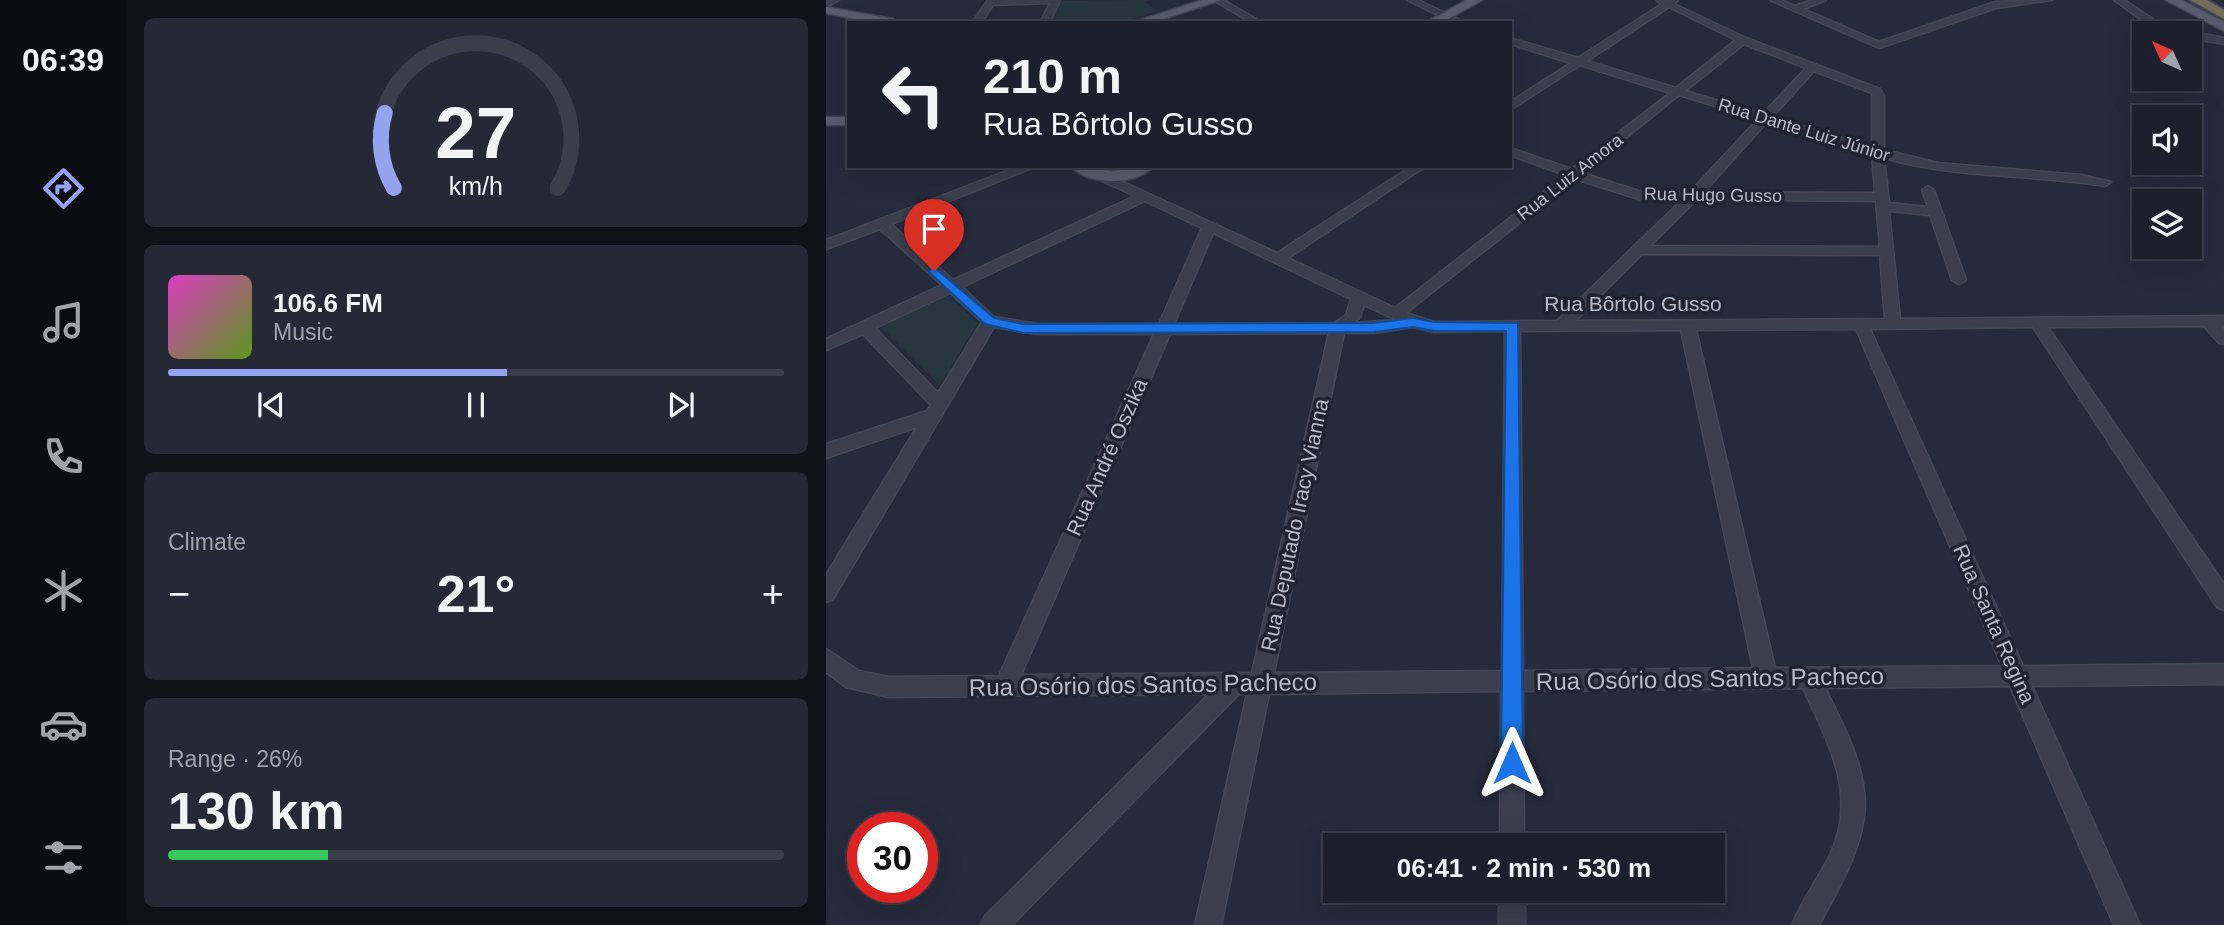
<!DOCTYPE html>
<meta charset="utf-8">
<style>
body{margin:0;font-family:Helvetica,sans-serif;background:#252835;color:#f1f3f6;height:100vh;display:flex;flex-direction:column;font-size:26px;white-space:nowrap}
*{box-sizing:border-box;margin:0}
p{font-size:23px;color:#a0a3aa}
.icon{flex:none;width:38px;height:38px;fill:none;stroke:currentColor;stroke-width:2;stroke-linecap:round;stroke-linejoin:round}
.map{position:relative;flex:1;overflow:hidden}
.panel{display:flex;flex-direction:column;gap:18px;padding:18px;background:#0f1219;width:700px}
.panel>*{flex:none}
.hud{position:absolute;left:21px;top:21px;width:665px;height:147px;border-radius:0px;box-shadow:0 7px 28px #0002,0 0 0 2px #3a3e49;background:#1c202d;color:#f1f3f6;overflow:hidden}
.needle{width:46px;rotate:315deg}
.tools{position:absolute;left:1306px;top:21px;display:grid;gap:14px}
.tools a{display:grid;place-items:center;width:70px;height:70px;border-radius:0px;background:#1c202d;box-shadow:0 7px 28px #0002,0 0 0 2px #3a3e49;font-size:35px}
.speed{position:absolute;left:21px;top:812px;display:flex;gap:14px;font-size:35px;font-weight:700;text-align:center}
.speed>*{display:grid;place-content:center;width:91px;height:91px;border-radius:50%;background:#1c202d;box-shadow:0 7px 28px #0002,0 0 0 2px #3a3e49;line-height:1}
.speed .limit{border:10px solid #d22;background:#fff;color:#111}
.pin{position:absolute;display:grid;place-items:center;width:60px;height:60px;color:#fff;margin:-72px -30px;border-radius:50% 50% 50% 0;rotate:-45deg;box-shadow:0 0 7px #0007}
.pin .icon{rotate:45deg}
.me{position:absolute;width:77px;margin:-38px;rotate:0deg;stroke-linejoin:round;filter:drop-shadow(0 0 5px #0008)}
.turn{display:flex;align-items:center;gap:24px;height:147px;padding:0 21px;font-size:32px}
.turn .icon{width:91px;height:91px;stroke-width:2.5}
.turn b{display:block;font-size:49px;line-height:60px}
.big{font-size:52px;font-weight:600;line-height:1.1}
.panel .tile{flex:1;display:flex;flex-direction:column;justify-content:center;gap:10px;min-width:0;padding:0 24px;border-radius:10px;background:#252835}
.panel .dial{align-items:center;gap:0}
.dial svg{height:182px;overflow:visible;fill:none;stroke:#3a3e49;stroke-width:7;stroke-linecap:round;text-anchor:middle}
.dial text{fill:#f1f3f6;stroke:none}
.song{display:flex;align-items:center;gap:21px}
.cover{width:84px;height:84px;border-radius:10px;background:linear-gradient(135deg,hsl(310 70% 55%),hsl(90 70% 35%))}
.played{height:7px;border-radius:4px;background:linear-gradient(90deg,#93a3f0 55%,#3a3e49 55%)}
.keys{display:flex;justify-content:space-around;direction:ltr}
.heat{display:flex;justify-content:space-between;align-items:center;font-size:38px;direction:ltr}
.charge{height:10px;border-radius:5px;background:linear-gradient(90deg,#34c759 26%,#3a3e49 0)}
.trip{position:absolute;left:497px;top:833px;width:402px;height:70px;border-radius:0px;background:#1c202d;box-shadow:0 7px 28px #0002,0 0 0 2px #3a3e49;font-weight:600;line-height:70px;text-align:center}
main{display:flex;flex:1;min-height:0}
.dock{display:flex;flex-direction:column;width:126px;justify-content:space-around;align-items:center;background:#0b0d12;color:#a0a3aa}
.dock .icon{width:49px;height:49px}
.dock .active{color:#93a3f0}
.dock b{font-size:32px;color:#f1f3f6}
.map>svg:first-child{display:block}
.green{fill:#28363e}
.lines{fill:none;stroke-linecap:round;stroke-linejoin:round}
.minor-casing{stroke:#434756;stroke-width:3}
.major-casing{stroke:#434756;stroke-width:3}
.highway-casing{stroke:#424655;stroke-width:4}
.minor{fill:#3a3e4d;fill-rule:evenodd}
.major{fill:#585c6d;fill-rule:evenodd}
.highway{fill:#726d58;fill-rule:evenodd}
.route{fill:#1a73e8;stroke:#114b97;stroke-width:2}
.labels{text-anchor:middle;stroke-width:7;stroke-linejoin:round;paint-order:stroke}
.far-street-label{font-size:18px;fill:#b6b9c8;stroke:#1f2332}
.street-label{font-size:21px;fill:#b6b9c8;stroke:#1f2332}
.near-street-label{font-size:24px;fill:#b6b9c8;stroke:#1f2332}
</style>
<main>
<nav class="dock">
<b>06:39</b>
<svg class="icon active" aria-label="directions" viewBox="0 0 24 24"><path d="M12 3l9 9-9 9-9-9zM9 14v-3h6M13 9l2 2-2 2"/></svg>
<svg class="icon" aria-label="music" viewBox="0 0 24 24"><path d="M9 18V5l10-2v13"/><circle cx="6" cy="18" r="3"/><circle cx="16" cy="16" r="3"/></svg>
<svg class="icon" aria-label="phone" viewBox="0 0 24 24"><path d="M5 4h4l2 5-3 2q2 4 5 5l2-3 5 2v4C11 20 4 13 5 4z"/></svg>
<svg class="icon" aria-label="climate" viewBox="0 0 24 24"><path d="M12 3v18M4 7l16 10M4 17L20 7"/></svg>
<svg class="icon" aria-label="car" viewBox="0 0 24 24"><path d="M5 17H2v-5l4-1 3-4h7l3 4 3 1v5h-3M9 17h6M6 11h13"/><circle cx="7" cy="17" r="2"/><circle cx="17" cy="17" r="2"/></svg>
<svg class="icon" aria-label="filters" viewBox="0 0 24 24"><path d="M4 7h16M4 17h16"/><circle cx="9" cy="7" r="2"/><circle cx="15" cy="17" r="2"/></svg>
</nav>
<section class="panel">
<div class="tile dial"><svg viewBox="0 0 100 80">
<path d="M14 69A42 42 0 1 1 86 69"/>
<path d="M14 69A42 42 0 0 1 10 36" stroke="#93a3f0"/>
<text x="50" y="56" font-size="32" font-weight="700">27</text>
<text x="50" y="72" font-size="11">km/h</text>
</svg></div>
<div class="tile">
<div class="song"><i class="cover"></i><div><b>106.6 FM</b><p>Music</p></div></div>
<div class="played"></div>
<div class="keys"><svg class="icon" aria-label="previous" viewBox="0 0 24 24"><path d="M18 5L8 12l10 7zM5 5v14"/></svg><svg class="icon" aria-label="pause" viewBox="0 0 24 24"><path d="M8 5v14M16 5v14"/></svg><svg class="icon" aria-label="next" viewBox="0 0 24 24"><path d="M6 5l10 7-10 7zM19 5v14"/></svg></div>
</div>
<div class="tile"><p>Climate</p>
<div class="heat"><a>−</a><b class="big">21°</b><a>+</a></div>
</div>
<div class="tile"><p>Range · 26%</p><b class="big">130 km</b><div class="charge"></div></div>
</section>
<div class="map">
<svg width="1398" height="925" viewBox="0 0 1398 925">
<rect width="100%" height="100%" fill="#262b3c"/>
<path class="green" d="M324 0 318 2 333 11 292 23H223L234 1Z
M121 295 152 323 113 385 55 327Z"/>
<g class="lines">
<g class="minor-casing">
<path id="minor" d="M13 0 0 7V1Z
M162 0H234L223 23H214L224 3 167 5 155 23H146Z
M387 0H397L437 23H426Z
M581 0H592L640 23H628Z
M830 0H852L848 4 920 38 1054 89 1058 96V150L1112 163 1255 175 1285 182 1279 186C1206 174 1130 179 1058 158L1063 203 1102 207 1096 190 1102 186 1108 190 1140 280 1133 284 1126 280 1104 215 1063 211 1074 319 1398 316V326H1395L1398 330V344L1393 343 1378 326 1222 327 1398 584V610L1391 607 1207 327 1044 329 1197 666 1398 664V684L1206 686 1314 925H1288L1184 686 999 688C1054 796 1052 819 993 925H966C976 900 993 878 1005 853 1032 794 1002 742 977 688L697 691 698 845H674L675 691 443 694 395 925H369L421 694H413L186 925H155L159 916 383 694 63 697 20 687 0 672V649L33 671 63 677 173 676 328 334H212L168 327 7 599 0 602V575L91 427 0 458V444L101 411 105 405 37 334 0 350V339L116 285 54 229 0 249V240L194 166H211L65 224 127 280 309 196 276 181 274 178 280 174 451 253 586 166H600L462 258 569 308 739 175 684 155V148L746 169 844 93 754 65 684 110V102L745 63 684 44V38L752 58 836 4ZM843 7 910 40 850 88 761 61ZM918 44 980 68 937 114 859 91ZM988 71 1046 93V147L946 117ZM853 95 932 119 864 192 813 191 756 173ZM941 122 1046 154 1049 193 878 192ZM749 179 813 199H857L731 321 608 322 580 313ZM871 199 1050 201 1054 247 824 246ZM319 201 376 228 333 324H212L168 317 136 287ZM387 233 525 299 520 315 509 323 348 324ZM816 254 1054 255 1059 319 749 321ZM124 293 156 322 112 393 49 328ZM538 305 570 320 528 323 534 317ZM587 327 608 332 679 331 676 671 448 673 518 333H548ZM1030 329 1176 666 949 668 870 330ZM855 330 927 668 697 671 694 331ZM503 333 426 673 195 675 344 334Z
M944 0H955L969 6 987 0H1000L977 9 1053 42 1169 2 1226 0 1170 8 1053 48Z
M1288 0H1298L1337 26 1398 38V44L1363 38V33H1334Z
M1315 47H1318V53L1310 50Z
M673 891H699V925H673Z"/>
</g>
<g class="major-casing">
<path id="major" d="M377 0H395L325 23H305Z
M641 0H656L615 23H599Z
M1340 0H1355L1398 22V31Z
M0 7 67 19 73 23H47L0 13Z
M0 117H23V125H0Z
M244 166H266L286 172 307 166H328C308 186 265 186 244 166Z"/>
</g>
<g class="highway-casing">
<path id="highway" d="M1364 0H1381L1398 10V19Z"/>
</g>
<use href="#minor" class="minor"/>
<use href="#major" class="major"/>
<use href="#highway" class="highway"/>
</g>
<path class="route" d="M108 267 168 318 197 324 548 323 587 318 608 322 692 323 697 763 693 771 686 774 679 771 675 763 680 331H608L587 327 548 332 197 333 159 324 104 273 102 271Z"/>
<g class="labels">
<g class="far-street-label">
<text transform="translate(978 130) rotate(17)" y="6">Rua Dante Luiz Júnior</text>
<text transform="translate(744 177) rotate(-38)" y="6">Rua Luiz Amora</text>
<text transform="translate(887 195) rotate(1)" y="6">Rua Hugo Gusso</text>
</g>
<g class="street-label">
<text x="807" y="311">Rua Bôrtolo Gusso</text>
<text transform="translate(281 457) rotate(-66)" y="7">Rua André Oszika</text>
<text transform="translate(469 525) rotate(-78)" y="7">Rua Deputado Iracy Vianna</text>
<text transform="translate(1168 624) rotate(66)" y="7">Rua Santa Regina</text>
</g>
<g class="near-street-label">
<text transform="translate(884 679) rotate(-1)" y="8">Rua Osório dos Santos Pacheco</text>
<text transform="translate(317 685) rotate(-1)" y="8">Rua Osório dos Santos Pacheco</text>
</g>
</g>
</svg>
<div class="tools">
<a><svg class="needle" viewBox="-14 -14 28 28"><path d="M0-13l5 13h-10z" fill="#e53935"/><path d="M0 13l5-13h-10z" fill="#a0a3aa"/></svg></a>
<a><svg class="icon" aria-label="sound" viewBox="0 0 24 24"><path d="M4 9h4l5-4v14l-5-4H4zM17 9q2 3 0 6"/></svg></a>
<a><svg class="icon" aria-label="layers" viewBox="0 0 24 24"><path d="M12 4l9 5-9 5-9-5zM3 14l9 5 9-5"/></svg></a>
</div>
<div class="speed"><div class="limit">30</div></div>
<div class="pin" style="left:108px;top:271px;background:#d93025"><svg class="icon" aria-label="arrive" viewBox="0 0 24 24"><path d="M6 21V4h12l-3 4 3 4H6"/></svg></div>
<svg class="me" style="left:686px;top:763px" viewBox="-20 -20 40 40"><path d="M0-17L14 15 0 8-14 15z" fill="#1a73e8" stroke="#fff" stroke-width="4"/></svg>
<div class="trip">06:41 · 2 min · 530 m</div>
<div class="hud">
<div class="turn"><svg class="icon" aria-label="left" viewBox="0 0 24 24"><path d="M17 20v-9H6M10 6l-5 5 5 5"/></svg><div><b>210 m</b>Rua Bôrtolo Gusso</div></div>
</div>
</div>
</main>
